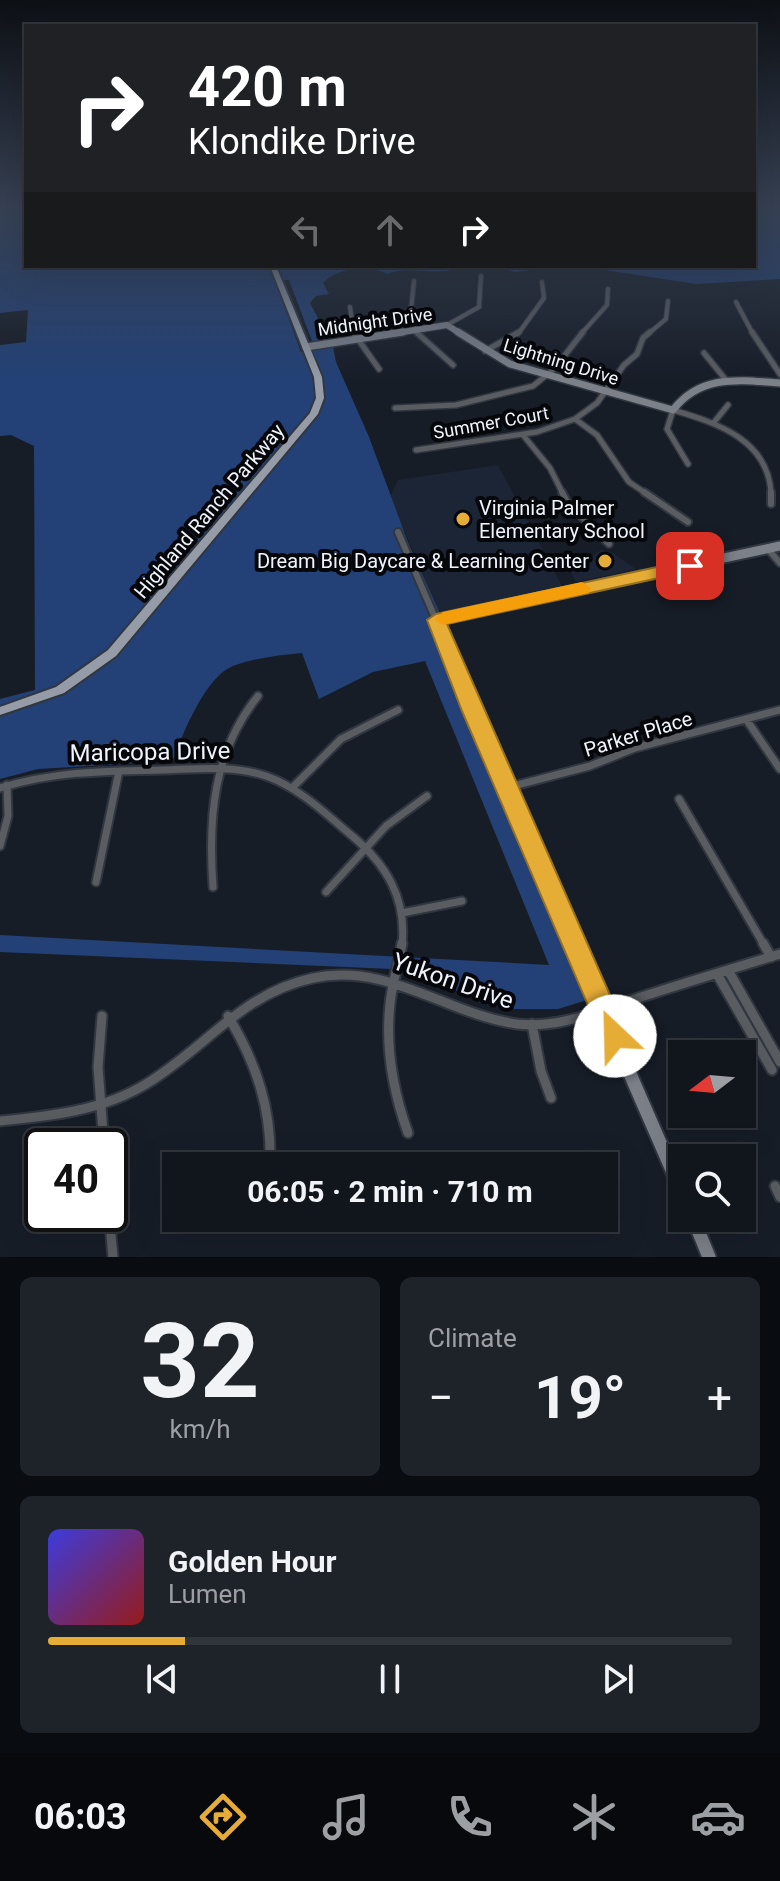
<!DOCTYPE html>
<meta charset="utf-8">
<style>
body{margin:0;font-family:Roboto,sans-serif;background:#1e232a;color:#f1f3f6;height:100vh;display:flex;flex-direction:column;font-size:30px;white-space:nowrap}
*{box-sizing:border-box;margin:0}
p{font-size:26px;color:#9c9fa4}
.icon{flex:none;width:44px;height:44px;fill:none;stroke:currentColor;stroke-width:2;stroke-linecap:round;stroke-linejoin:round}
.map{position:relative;height:1257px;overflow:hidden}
.side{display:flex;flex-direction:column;gap:20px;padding:20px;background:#090c10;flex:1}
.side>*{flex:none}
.guide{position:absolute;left:24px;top:24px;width:732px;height:244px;border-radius:0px;box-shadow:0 8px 32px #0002,0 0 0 2px #30353b;background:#202124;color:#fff;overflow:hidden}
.needle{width:52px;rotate:254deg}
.controls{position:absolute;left:668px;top:1040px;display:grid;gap:16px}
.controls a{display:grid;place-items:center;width:88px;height:88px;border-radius:0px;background:#11161d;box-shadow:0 8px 32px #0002,0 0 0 2px #30353b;font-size:40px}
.speed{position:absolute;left:24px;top:1128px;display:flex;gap:16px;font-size:40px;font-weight:700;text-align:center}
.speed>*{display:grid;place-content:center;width:104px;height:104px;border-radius:50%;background:#11161d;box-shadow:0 8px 32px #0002,0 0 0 2px #30353b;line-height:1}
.speed .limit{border:4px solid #111;border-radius:12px;background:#fff;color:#111}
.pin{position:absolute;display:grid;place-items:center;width:68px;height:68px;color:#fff;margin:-34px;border-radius:16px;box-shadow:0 4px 12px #0006}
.me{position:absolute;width:88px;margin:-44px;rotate:336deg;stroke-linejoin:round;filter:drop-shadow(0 0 6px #0008)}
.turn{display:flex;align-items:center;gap:28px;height:168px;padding:0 32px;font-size:36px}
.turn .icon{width:104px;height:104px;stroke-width:2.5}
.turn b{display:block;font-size:56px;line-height:68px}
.lanes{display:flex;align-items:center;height:76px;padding:0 32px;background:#0003;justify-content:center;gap:40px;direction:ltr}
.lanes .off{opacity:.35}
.big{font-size:60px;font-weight:700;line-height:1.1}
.side .widget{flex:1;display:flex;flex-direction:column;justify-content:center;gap:12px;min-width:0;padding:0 28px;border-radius:12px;background:#1e232a}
.side .dial{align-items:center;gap:0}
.dial b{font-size:104px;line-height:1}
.song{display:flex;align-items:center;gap:24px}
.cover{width:96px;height:96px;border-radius:12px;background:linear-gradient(135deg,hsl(240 70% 55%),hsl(0 70% 35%))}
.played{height:8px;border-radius:4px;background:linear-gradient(90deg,#e6ad36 20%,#30353b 20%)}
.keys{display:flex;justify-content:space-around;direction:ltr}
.heat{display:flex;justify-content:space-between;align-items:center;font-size:44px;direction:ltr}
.side .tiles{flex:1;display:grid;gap:20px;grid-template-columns:1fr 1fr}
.widget:last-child{grid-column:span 2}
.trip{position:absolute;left:162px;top:1152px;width:456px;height:80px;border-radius:0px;background:#11161d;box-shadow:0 8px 32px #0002,0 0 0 2px #30353b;font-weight:700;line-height:80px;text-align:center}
.tab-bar{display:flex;height:128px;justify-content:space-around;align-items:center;background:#07090c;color:#9c9fa4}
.tab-bar .icon{width:56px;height:56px}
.tab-bar .on{color:#e6ad36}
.tab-bar b{font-size:36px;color:#f1f3f6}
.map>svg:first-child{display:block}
.built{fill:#1c2535}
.green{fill:#234176}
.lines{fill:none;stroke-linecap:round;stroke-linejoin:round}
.street-far4-casing{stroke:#313741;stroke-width:6}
.street-far3-casing{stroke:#313741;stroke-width:8}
.street-far2-casing{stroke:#313741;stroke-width:10}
.street-far1-casing{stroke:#313741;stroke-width:11}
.street-casing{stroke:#313741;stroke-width:13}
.secondary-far4-casing{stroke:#313741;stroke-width:8}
.secondary-far3-casing{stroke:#313741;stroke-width:10}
.secondary-far2-casing{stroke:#313741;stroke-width:13}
.secondary-far1-casing{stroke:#313741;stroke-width:15}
.secondary-casing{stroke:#313741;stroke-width:17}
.primary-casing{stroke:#313741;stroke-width:4}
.street-far4{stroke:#595c61;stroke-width:4}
.street-far3{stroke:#595c61;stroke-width:5}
.street-far2{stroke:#595c61;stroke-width:6}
.street-far1{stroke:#595c61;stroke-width:7}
.street{stroke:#595c61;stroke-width:9}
.secondary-far4{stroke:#7b8089;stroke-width:6}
.secondary-far3{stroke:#7b8089;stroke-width:7}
.secondary-far2{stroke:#7b8089;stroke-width:9}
.secondary-far1{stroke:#7b8089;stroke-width:11}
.secondary{stroke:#7b8089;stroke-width:13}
.primary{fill:#959ca7;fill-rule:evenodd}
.route{fill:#e6ad36;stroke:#967023;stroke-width:2}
.slow{fill:#f59e0b}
.poi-dot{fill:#e6ad36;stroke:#05070b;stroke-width:3}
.labels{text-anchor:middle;stroke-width:8;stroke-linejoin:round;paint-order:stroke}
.far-street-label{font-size:18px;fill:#f0f4fc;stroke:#05070b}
.poi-label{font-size:20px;fill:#f0f4fc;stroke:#05070b;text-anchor:start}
.street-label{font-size:20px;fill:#f0f4fc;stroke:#05070b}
.near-street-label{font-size:24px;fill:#f0f4fc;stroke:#05070b}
</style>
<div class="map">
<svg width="780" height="1257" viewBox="0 0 780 1257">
<rect width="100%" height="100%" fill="#171d27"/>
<path class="built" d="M498 465 563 588 442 612 438 610 390 497 398 480Z
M601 550 613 553 636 569 576 582 570 571Z"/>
<path class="green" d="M0 205H26V266H269L301 352 333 347 336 362 369 437 408 542 610 993 558 1009H510L483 1004 415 970 0 952V935L549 965 425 661 373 672 319 699 302 653C280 655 254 658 233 666 206 676 182 734 173 761L38 769 0 779V699L35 690 34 446 11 435 0 436V345L26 342 28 310 0 313Z
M754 205H780V279L696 284 605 270 538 269 514 272 496 266H754Z
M277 266H462C441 278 411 264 387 274 371 264 335 268 323 283L329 294 316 296 310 303 330 341H312L289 280H282Z"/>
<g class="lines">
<g class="street-far4-casing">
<path id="street-far4" d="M414 281 410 320 418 334
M736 302 753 334
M350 307 354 334
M447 325 479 307 481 276
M518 334 544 298 542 282
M581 334 607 305 608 289
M648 334 666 319 668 301"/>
</g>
<g class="street-far3-casing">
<path id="street-far3" d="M353 332 379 369
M416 332 453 365
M752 332 780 374
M485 351 519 332
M704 353 726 380
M395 408 456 405 533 386 554 369 583 332
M575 419 597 435 629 482 647 494
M715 421 728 405
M523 435 550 468 563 494
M416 450 537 432 575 419 597 403 624 365 637 354 643 338 650 332
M688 464 667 429 673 410C717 423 769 440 771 494"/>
</g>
<g class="street-far2-casing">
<path id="street-far2" d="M562 492 567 502 609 544
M644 492 688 522
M771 492V504
M398 532 436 620
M768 549 780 563"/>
</g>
<g class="street-far1-casing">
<path id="street-far1" d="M746 719 780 769
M0 788C54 771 107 771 163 770 197 769 233 765 266 776 298 787 325 813 351 835 386 864 407 898 402 945
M292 788 341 739 398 710
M506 788 590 766 635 748 780 710
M679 799 764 945
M0 846 8 816 7 785
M96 882 119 771
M213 887C208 818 213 752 258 696
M326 892 386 826 427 796
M402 913 462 901"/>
</g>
<g class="street-casing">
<path id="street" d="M402 943C399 963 392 983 390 1004 385 1049 393 1091 408 1133
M763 943 771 957
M728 970 780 1062
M717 974 772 1070
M102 1016 98 1067 104 1146
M228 1016C257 1064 272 1110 270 1166
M532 1024 541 1071 551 1098
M0 1121C50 1116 102 1111 146 1084 206 1048 240 994 313 978 388 962 446 1014 517 1024 560 1029 601 1010 641 997 687 982 734 968 780 954
M775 1186 780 1197
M109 1214 113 1257"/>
</g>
<g class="secondary-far4-casing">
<path id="secondary-far4" d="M390 334 447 325 461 334"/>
</g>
<g class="secondary-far3-casing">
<path id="secondary-far3" d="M458 332 510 364 673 410C701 374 739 380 780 383
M306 347 403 332"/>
</g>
<g class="secondary-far2-casing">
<path id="secondary-far2" d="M465 694 436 620 780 546"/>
</g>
<g class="secondary-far1-casing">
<path id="secondary-far1" d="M465 692 574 945"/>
</g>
<g class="secondary-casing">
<path id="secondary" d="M573 943 682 1193
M693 1218 709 1257"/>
</g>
<g class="primary-casing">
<path id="primary" d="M270 266H276L322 377 324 398 318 414 116 656 64 693 0 715V707L56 687 108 650 310 413 316 398 314 377Z"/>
</g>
<use href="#street-far4" class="street-far4"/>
<use href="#street-far3" class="street-far3"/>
<use href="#street-far2" class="street-far2"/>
<use href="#street-far1" class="street-far1"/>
<use href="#street" class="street"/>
<use href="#secondary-far4" class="secondary-far4"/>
<use href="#secondary-far3" class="secondary-far3"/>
<use href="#secondary-far2" class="secondary-far2"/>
<use href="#secondary-far1" class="secondary-far1"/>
<use href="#secondary" class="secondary"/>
<use href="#primary" class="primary"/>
</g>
<linearGradient id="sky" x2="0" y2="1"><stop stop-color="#0d1015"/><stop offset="0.54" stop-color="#364052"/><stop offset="1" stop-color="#364052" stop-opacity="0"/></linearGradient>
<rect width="780" height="381" fill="url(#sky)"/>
<path class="route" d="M690 560 698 566 696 570 447 624 628 1036 624 1045 615 1049 605 1045 462 711 427 620 436 614Z"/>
<path class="slow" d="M582 582 591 588 589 593 443 625 434 619 443 612Z"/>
<g class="poi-dot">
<circle cx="463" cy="519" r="8"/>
<circle cx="605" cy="561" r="8"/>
</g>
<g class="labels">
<g class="far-street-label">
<text transform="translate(375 322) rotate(-8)" y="6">Midnight Drive</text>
<text transform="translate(561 362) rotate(17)" y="6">Lightning Drive</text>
<text transform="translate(491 423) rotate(-10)" y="6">Summer Court</text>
</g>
<g class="poi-label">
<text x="479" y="515">Virginia Palmer<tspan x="479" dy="23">Elementary School</tspan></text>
<text x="589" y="568" text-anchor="end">Dream Big Daycare &amp; Learning Center</text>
</g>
<g class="street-label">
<text transform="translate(209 511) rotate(-50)" y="7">Highland Ranch Parkway</text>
<text transform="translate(638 734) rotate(-17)" y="7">Parker Place</text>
</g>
<g class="near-street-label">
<text transform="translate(150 752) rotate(-1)" y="8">Maricopa Drive</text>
<text transform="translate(453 981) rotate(19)" y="8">Yukon Drive</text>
</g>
</g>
</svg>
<div class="controls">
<a><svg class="needle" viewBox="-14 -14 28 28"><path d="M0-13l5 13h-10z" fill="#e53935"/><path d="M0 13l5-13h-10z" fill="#9c9fa4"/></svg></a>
<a><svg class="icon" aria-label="search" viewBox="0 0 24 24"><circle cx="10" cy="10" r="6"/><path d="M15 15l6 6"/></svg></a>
</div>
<div class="speed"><div class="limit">40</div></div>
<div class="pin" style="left:690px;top:566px;background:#d93025"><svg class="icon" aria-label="arrive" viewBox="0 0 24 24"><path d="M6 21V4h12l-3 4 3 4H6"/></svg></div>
<svg class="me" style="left:615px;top:1036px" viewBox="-20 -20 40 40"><circle r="19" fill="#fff"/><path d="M0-13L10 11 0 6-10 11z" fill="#e6ad36"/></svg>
<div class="trip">06:05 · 2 min · 710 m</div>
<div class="guide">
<div class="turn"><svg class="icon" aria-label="right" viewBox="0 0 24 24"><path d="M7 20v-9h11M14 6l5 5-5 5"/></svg><div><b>420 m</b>Klondike Drive</div></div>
<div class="lanes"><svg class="icon off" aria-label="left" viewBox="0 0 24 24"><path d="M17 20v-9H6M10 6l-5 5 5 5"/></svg><svg class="icon off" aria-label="ahead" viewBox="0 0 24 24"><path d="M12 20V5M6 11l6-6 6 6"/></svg><svg class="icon" aria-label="right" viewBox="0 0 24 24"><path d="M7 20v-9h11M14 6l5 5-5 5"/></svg></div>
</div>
</div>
<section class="side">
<div class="tiles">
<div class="widget dial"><b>32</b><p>km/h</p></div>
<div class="widget"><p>Climate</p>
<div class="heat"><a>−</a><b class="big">19°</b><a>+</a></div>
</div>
<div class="widget">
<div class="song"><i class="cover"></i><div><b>Golden Hour</b><p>Lumen</p></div></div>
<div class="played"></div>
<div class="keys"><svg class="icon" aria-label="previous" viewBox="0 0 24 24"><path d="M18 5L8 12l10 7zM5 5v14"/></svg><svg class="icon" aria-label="pause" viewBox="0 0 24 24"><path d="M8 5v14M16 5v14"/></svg><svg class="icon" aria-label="next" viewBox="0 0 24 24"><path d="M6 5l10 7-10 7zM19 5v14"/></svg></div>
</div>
</div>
</section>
<nav class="tab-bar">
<b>06:03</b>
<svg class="icon on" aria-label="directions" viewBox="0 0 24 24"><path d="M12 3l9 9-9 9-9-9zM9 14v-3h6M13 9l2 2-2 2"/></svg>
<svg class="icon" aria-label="music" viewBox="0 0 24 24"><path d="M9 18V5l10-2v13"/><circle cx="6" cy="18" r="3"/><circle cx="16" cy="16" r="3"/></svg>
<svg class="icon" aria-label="phone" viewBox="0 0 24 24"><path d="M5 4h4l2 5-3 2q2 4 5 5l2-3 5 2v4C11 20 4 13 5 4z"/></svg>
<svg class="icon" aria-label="climate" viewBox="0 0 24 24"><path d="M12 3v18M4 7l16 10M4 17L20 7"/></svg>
<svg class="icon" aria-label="car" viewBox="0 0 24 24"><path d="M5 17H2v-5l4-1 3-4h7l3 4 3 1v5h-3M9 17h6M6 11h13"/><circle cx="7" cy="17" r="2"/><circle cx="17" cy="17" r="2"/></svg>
</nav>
